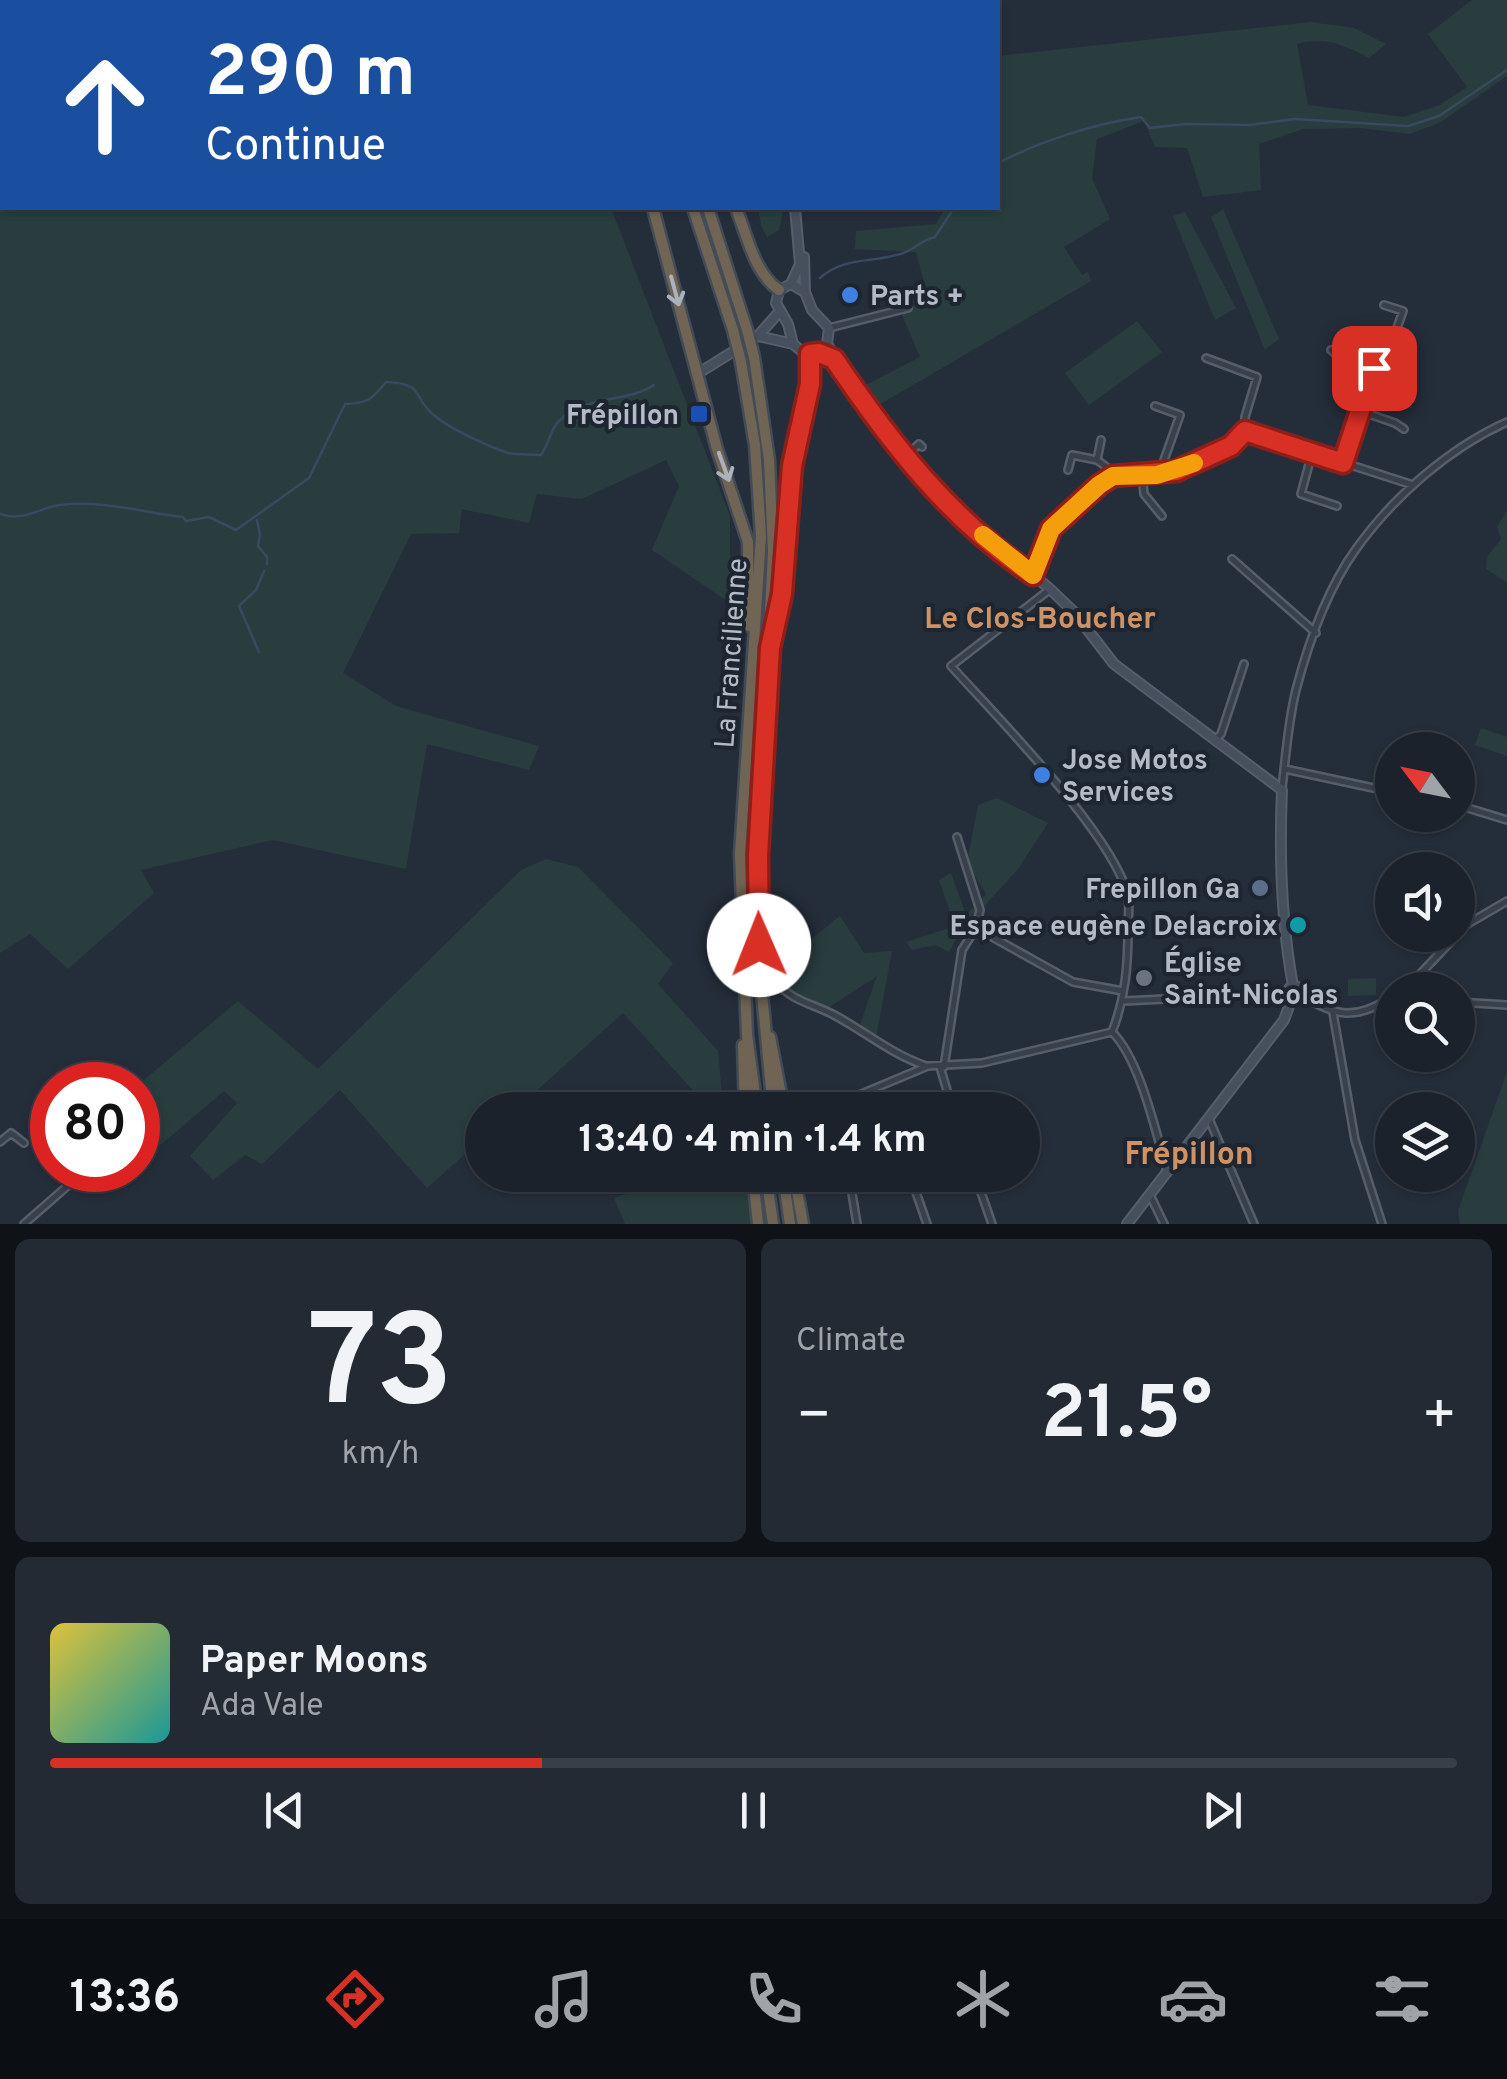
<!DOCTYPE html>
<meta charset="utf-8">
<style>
body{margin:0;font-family:Overpass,sans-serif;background:#242a34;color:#f1f3f6;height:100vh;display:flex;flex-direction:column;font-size:38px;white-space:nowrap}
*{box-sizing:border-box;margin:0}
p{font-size:32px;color:#a0a4a9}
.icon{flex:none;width:55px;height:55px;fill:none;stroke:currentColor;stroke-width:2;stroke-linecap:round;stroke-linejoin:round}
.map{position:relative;height:1224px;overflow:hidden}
.sheet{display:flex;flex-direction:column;gap:15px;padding:15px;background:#0f1318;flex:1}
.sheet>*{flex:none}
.top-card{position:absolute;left:0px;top:0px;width:1000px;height:210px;box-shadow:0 2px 8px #0004,0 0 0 2px #393f48;background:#1a4fa0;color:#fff;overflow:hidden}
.needle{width:65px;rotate:302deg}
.buttons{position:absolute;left:1375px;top:732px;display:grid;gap:20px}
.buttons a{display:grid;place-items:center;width:100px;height:100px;border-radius:50%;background:#1b222c;box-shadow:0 2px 8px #0004,0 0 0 2px #393f48;font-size:50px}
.speed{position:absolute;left:30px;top:1062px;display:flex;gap:20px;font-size:50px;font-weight:700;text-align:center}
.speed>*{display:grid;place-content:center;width:130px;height:130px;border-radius:50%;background:#1b222c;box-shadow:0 2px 8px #0004,0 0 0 2px #393f48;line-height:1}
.speed .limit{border:15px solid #d22;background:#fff;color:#111}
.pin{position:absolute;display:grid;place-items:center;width:85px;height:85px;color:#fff;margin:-42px;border-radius:20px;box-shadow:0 5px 15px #0006}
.me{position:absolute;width:110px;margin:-55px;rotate:359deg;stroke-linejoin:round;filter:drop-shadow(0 0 8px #0008)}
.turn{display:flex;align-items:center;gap:35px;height:210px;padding:0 40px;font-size:45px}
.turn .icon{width:130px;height:130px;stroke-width:2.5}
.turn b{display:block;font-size:70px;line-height:85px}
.big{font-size:75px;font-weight:700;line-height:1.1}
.sheet .card{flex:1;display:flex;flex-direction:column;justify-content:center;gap:15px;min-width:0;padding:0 35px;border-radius:15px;background:#242a34}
.sheet .dial{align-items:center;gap:0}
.dial b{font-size:130px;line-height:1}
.song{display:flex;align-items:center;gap:30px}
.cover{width:120px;height:120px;border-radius:15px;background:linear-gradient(135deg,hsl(50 70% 55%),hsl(180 70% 35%))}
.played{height:10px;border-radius:5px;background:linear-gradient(90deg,#d93025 35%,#393f48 35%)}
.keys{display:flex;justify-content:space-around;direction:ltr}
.heat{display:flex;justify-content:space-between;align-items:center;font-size:55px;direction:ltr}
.sheet .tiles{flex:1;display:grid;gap:15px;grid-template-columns:1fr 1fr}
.card:last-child{grid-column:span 2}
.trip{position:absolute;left:465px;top:1092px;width:575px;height:100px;border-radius:50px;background:#1b222c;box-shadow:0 2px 8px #0004,0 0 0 2px #393f48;font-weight:700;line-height:100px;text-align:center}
.tab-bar{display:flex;height:160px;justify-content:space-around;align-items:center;background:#0b0e12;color:#a0a4a9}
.tab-bar .icon{width:70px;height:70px}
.tab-bar .active{color:#d93025}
.tab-bar b{font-size:45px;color:#f1f3f6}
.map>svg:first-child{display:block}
.green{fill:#293d3e}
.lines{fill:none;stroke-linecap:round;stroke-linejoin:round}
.stream{stroke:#384961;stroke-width:2.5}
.street-casing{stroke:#565e69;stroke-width:10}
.secondary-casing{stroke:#565e69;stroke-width:12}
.highway-casing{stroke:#434b56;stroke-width:15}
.street{stroke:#37404b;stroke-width:5}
.secondary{stroke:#464f5e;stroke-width:8}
.highway{stroke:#706555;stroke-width:10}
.highway-bridge-casing{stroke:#434b56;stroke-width:15;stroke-linecap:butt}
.highway-bridge{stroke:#706555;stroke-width:10}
.oneway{stroke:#acb2bb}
.route-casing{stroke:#8d1f18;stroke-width:25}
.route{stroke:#d93025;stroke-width:18}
.slow{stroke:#f59e0b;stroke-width:18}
.shop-dot{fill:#3f7fe0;stroke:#1d2530;stroke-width:4}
.transit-dot{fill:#1a4fb4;stroke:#1d2530;stroke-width:4}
.service-dot{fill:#5c6f8a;stroke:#1d2530;stroke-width:4}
.culture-dot{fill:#0f9aa8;stroke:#1d2530;stroke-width:4}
.worship-dot{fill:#6b7280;stroke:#1d2530;stroke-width:4}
.labels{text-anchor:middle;stroke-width:8;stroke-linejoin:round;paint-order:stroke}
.poi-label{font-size:28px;font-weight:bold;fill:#b3bbc6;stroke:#1d2530;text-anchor:start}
.street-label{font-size:28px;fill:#b3bbc6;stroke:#1d2530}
.neighbourhood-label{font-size:30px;font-weight:bold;fill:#cf9265;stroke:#1d2530}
.quarter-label{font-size:32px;font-weight:bold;fill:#cf9265;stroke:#1d2530}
</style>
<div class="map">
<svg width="1507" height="1224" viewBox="0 0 1507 1224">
<rect width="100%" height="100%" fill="#242e3a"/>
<path class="green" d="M0 0 317 2H2V208H611L730 516V603L652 550 679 486 666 460 582 499 537 494 529 523 462 509 459 533 411 534 343 673 396 706 539 746 529 770 427 744 406 869 273 840 141 870 154 893 68 969 30 934 0 953Z
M1472 0H1507V76L1441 122 1410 134 1360 128 1303 129 1259 144 1261 190 1203 197 1187 148 1155 147 1144 121 1097 139 1092 178 1110 219 1064 247 1082 275 1088 272 1091 281 872 409 864 386 920 357 902 315 914 306 909 292 925 286 916 252 855 249 856 231 936 224 945 208H998V56L1311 22 1354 28 1386 44 1369 58C1344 45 1324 36 1297 44L1308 105 1404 117 1440 105 1467 87 1428 34Z
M758 208H784L779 230 767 237 761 225Z
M1223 209 1279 339 1265 350 1211 217Z
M1185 212 1236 308 1215 320 1173 216Z
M1137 321 1162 352 1089 405 1065 373Z
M1507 510V582L1486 569 1487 557 1501 539 1497 527Z
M1481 728 1507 737V756L1475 745Z
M997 798 1048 823 1018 869 959 934 949 952 935 945 912 950 906 942 955 926 939 880 951 873 966 915 986 894 967 863 978 805Z
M546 859 578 867 673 963 658 984 718 1051 723 1107H708L623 1013 515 1110H482V1139L427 1188 340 1090 262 1164 245 1155 213 1180 190 1156 237 1103 224 1091 138 1164V1085L238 1001 318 1069 521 870Z
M840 916 864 953 892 951 875 1043 858 1030 877 976 828 1008 789 992 781 963Z
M1376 978V995L1348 996V979Z
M1507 1072V1224H1460L1458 1211Z
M93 1170H131L107 1190Z
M686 1175H750L752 1224H625L614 1198Z"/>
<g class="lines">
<path class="stream" d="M998 163C1041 141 1093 124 1141 117L1150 128 1186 124 1250 125 1295 119 1408 126 1439 116 1507 70
M820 278C846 255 876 264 906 252 917 247 922 240 935 237L954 208
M0 514C23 522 38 508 60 505 101 500 142 512 183 517L186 521 209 517 236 530 309 478 345 404C368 404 373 398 386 382 427 384 410 396 435 416 450 429 490 447 508 453 518 455 530 454 541 455 549 444 550 430 559 421 583 395 627 403 654 385
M257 520 260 535 258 546 267 557V564
M259 652 239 606 256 590 264 571"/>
<g class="street-casing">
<path id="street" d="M829 328 908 308
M1331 350 1339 357 1374 368
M1206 358 1257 377 1245 417V431
M1155 406 1180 415 1163 463 1166 472
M1360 411 1395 423 1404 429
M1101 440 1097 460 1117 475
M1312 453 1301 494 1337 506
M906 456 919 444 922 447
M1343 463 1374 368 1384 365 1403 311 1384 305
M1068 470 1072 455 1097 460
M1142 474 1144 494 1162 516
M1232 559 1316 633
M1033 575 1051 529 1099 485 1113 476 1176 471 1231 446 1245 431 1413 485
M1216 739 1221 734 1244 664
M1285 769 1392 792
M1282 788C1286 755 1288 722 1296 690 1308 644 1328 588 1356 549 1393 497 1449 448 1507 422
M1458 805 1507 820
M976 928 1073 982 1123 991
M1458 934 1466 925 1507 901
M778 983C791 1001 814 1004 834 1015 866 1032 891 1054 926 1066
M1405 990 1457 935
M1300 995C1340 1017 1351 1020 1392 998
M1124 1001 1288 993
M1458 1002 1507 1005
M1333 1013 1355 1140 1382 1224
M1112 1032C1140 1059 1156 1133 1167 1171
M940 1067 953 1110
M944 1067 962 950 976 928 980 910 957 837
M863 1094 870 1110
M823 1110 928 1066 982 1063 1112 1032C1126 996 1128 964 1128 927 1128 917 1130 905 1128 896 1114 835 996 716 951 666L1049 590
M1209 1119 1254 1224
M0 1142 11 1133 24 1143
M849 1175 857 1224
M910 1175 927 1224
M975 1175 992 1224
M1150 1195 1164 1224
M24 1224 72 1182 79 1183"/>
</g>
<g class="secondary-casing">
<path id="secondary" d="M772 0V2
M804 257 805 292
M791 284 805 292 812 310 829 328 827 344 819 353 805 354 793 344 788 324 776 303 779 290Z
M791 284 800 264 795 208
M758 336 793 344
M827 344 868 410 929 486 1050 589 1073 611 1114 664 1282 790C1279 857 1281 920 1293 986
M697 374 758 336 780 311
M1288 992a6 6 0 1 1 12 0a6 6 0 1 1-12 0Z
M1127 1224 1284 1020 1292 998"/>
</g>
<g class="highway-casing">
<path id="highway" d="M575 0 577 2
M596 0 598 2
M653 208 717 449 748 542 749 626
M693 208 733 330
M708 208 747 330
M736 208C747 235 754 273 779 290
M754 357 769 460 773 551 758 857 760 972 773 1110
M741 362 755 445 761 536 740 854 747 1035 757 1110
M775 623 782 594 792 466 810 384 811 354
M770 1037 784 1110
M743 1045 745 1110
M753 1175 758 1224
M766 1175 773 1224
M783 1175 790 1224
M794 1175 803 1224"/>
</g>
<use href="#street" class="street"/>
<use href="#secondary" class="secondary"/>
<use href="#highway" class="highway"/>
<g class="highway-bridge-casing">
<path id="highway-bridge" d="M733 330 741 362
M747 330 754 357"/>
</g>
<use href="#highway-bridge" class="highway-bridge"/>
</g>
<defs><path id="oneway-shaft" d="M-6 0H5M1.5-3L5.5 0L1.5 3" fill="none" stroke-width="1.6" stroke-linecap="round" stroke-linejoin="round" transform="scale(2.5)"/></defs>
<g class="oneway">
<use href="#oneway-shaft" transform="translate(675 291) rotate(75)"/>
<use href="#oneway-shaft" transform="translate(724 467) rotate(70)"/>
</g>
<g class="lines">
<g class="route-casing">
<path id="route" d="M759 945 758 856 770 648 782 594 792 466 810 384V354L819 353 834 359C890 442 949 519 1033 575L1051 529 1099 485 1113 476 1176 471 1231 446 1245 431 1343 463 1374 368"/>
</g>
<use href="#route" class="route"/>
<path class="slow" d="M983 535 1033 575 1051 529 1099 485 1113 476 1157 475 1194 463"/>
</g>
<g class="shop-dot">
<circle cx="850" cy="295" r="10"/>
<circle cx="1042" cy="775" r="10"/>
</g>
<rect class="transit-dot" x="689" y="404" width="20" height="20" rx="5"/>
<circle class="service-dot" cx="1260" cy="888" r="10"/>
<circle class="culture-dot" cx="1298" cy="925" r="10"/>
<circle class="worship-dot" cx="1144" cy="978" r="10"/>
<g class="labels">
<g class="poi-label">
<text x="870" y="305">Parts +</text>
<text x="679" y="424" text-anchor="end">Frépillon</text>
<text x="1062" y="769">Jose Motos<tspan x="1062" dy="32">Services</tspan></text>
<text x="1240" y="898" text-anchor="end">Frepillon Ga</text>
<text x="1278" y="935" text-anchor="end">Espace eugène Delacroix</text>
<text x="1164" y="972">Église<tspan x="1164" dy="32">Saint-Nicolas</tspan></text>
</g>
<g class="street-label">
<text transform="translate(730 653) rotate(-86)" y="10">La Francilienne</text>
</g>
<g class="neighbourhood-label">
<text x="1040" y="628">Le Clos-Boucher</text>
</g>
<g class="quarter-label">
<text x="1189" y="1164">Frépillon</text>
</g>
</g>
</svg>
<div class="buttons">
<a><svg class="needle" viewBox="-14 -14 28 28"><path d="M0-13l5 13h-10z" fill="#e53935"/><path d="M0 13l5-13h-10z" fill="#a0a4a9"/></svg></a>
<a><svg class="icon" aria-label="sound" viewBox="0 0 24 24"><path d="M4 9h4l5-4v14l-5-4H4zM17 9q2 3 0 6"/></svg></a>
<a><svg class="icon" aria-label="search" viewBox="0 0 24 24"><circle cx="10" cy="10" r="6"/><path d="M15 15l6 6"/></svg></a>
<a><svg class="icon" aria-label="layers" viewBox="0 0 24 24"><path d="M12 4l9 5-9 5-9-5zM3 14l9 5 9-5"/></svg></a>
</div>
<div class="speed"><div class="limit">80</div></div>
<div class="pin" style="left:1374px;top:368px;background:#d93025"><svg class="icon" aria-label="arrive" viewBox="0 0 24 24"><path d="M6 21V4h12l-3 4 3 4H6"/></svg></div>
<svg class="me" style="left:759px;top:945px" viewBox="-20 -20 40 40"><circle r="19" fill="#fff"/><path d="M0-13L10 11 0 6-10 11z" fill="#d93025"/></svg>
<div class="trip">13:40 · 4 min · 1.4 km</div>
<div class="top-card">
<div class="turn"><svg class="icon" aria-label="ahead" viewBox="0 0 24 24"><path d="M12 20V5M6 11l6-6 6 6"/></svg><div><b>290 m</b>Continue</div></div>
</div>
</div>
<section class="sheet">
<div class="tiles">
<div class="card dial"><b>73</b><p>km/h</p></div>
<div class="card"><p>Climate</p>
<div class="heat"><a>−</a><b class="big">21.5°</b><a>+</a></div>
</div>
<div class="card">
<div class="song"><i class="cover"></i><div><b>Paper Moons</b><p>Ada Vale</p></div></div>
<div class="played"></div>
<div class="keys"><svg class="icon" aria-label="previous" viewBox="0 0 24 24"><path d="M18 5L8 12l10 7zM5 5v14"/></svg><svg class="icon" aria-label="pause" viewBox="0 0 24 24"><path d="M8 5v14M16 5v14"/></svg><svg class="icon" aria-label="next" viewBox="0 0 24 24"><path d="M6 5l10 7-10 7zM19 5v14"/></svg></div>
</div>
</div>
</section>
<nav class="tab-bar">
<b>13:36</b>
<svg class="icon active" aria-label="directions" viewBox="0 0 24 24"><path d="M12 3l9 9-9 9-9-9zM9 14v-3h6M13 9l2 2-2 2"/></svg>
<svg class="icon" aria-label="music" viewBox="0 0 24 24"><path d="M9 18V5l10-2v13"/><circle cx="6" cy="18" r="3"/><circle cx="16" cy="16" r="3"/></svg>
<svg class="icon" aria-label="phone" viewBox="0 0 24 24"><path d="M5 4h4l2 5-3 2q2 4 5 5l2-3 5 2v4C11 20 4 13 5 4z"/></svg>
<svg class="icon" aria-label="climate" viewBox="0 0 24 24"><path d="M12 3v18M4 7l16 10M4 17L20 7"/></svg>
<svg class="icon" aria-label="car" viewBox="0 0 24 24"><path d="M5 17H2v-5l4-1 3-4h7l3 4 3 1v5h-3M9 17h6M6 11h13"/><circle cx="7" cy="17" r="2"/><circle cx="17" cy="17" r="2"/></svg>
<svg class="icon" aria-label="filters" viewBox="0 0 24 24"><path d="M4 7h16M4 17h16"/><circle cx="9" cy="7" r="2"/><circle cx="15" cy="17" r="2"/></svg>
</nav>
